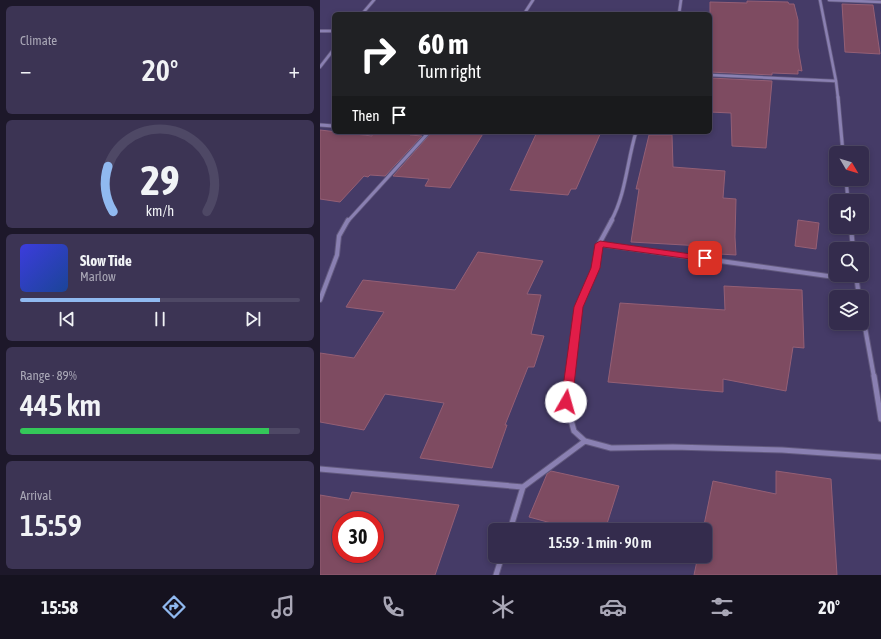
<!DOCTYPE html>
<meta charset="utf-8">
<style>
body{margin:0;font-family:"Asap Condensed",sans-serif;background:#3c3454;color:#f1f3f6;height:100vh;display:flex;flex-direction:column;font-size:15px;white-space:nowrap}
*{box-sizing:border-box;margin:0}
p{font-size:13px;color:#a9a7b6}
.icon{flex:none;width:22px;height:22px;fill:none;stroke:currentColor;stroke-width:2;stroke-linecap:round;stroke-linejoin:round}
.map{position:relative;flex:1;overflow:hidden}
.details{display:flex;flex-direction:column;gap:6px;padding:6px;background:#1d182a;width:320px}
.details>*{flex:none}
.guide{position:absolute;left:12px;top:12px;width:380px;height:122px;border-radius:6px;box-shadow:0 2px 6px #0003,0 0 0 1px #4e4865;background:#202124;color:#fff;overflow:hidden}
.needle{width:26px;rotate:128deg}
.tools{position:absolute;left:509px;top:146px;display:grid;gap:8px}
.tools a{display:grid;place-items:center;width:40px;height:40px;border-radius:6px;background:#342c4d;box-shadow:0 2px 6px #0003,0 0 0 1px #4e4865;font-size:20px}
.speed{position:absolute;left:12px;top:511px;display:flex;gap:8px;font-size:20px;font-weight:700;text-align:center}
.speed>*{display:grid;place-content:center;width:52px;height:52px;border-radius:50%;background:#342c4d;box-shadow:0 2px 6px #0003,0 0 0 1px #4e4865;line-height:1}
.speed .limit{border:6px solid #d22;background:#fff;color:#111}
.pin{position:absolute;display:grid;place-items:center;width:34px;height:34px;color:#fff;margin:-17px;border-radius:8px;box-shadow:0 2px 6px #0006}
.me{position:absolute;width:44px;margin:-22px;rotate:7deg;stroke-linejoin:round;filter:drop-shadow(0 0 3px #0008)}
.turn{display:flex;align-items:center;gap:14px;height:84px;padding:0 20px;font-size:18px}
.turn .icon{width:52px;height:52px;stroke-width:2.5}
.turn b{display:block;font-size:28px;line-height:34px}
.then{display:flex;align-items:center;height:38px;padding:0 20px;background:#0003;gap:8px;font-size:15px}
.big{font-size:30px;font-weight:600;line-height:1.1}
.details .card{flex:1;display:flex;flex-direction:column;justify-content:center;gap:6px;min-width:0;padding:0 14px;border-radius:6px;background:#3c3454}
.details .dial{align-items:center;gap:0}
.dial svg{height:104px;overflow:visible;fill:none;stroke:#4e4865;stroke-width:7;stroke-linecap:round;text-anchor:middle}
.dial text{fill:#f1f3f6;stroke:none}
.song{display:flex;align-items:center;gap:12px}
.cover{width:48px;height:48px;border-radius:6px;background:linear-gradient(135deg,hsl(240 70% 55%),hsl(220 70% 35%))}
.played{height:4px;border-radius:2px;background:linear-gradient(90deg,#90b9f0 50%,#4e4865 50%)}
.keys{display:flex;justify-content:space-around;direction:ltr}
.heat{display:flex;justify-content:space-between;align-items:center;font-size:22px;direction:ltr}
.charge{height:6px;border-radius:3px;background:linear-gradient(90deg,#34c759 89%,#4e4865 0)}
.trip{position:absolute;left:168px;top:523px;width:224px;height:40px;border-radius:6px;background:#342c4d;box-shadow:0 2px 6px #0003,0 0 0 1px #4e4865;font-weight:600;line-height:40px;text-align:center}
.menu{display:flex;height:64px;justify-content:space-around;align-items:center;background:#15121f;color:#a9a7b6}
.menu .icon{width:28px;height:28px}
.menu .on{color:#90b9f0}
.menu b{font-size:18px;color:#f1f3f6}
main{display:flex;flex:1;min-height:0}
.map>svg:first-child{display:block}
.building{fill:#7e4b61;stroke:#945f75;fill-rule:evenodd}
.lines{fill:none;stroke-linecap:round;stroke-linejoin:round}
.street-far3-casing{stroke:#62597e;stroke-width:4}
.street-far2-casing{stroke:#62597e;stroke-width:4.5}
.street-far1-casing{stroke:#62597e;stroke-width:6}
.street-casing{stroke:#62597e;stroke-width:7}
.street-far3{stroke:#8a80b2;stroke-width:2.5}
.street-far2{stroke:#8a80b2;stroke-width:3}
.street-far1{stroke:#8a80b2;stroke-width:4}
.street{stroke:#8a80b2;stroke-width:5}
.route{fill:#e11d48;stroke:#92132f}
</style>
<main>
<section class="details">
<div class="card"><p>Climate</p>
<div class="heat"><a>−</a><b class="big">20°</b><a>+</a></div>
</div>
<div class="card dial"><svg viewBox="0 0 100 80">
<path d="M14 69A42 42 0 1 1 86 69"/>
<path d="M14 69A42 42 0 0 1 10 34" stroke="#90b9f0"/>
<text x="50" y="56" font-size="32" font-weight="700">29</text>
<text x="50" y="72" font-size="11">km/h</text>
</svg></div>
<div class="card">
<div class="song"><i class="cover"></i><div><b>Slow Tide</b><p>Marlow</p></div></div>
<div class="played"></div>
<div class="keys"><svg class="icon" aria-label="previous" viewBox="0 0 24 24"><path d="M18 5L8 12l10 7zM5 5v14"/></svg><svg class="icon" aria-label="pause" viewBox="0 0 24 24"><path d="M8 5v14M16 5v14"/></svg><svg class="icon" aria-label="next" viewBox="0 0 24 24"><path d="M6 5l10 7-10 7zM19 5v14"/></svg></div>
</div>
<div class="card"><p>Range · 89%</p><b class="big">445 km</b><div class="charge"></div></div>
<div class="card"><p>Arrival</p><b class="big">15:59</b></div>
</section>
<div class="map">
<svg width="561" height="575" viewBox="0 0 561 575">
<rect width="100%" height="100%" fill="#453b67"/>
<path class="building" d="M427 1 468 2 469 4H474L478 20V48L482 71 478 70V74L452 73V75L390 72V2L427 3Z
M522 4 553 5 560 54 525 52Z
M390 78 452 81 446 148 412 146 411 113 390 112Z
M0 130 52 136V132H88L90 135 102 136 65 176 50 175 48 177 44 176 20 202 0 199Z
M112 132H164L130 188 105 186 109 179 73 176Z
M217 132H281L256 189H251L248 195 190 190Z
M329 135H352L353 167 405 171 403 198 416 199 415 237 416 255 382 253V246L311 242 319 189H316Z
M478 220 499 223 496 249 475 246Z
M158 252 223 261 207 294 221 295 211 334 224 336 214 367H208L185 425H187L172 468 100 458 124 403 65 394 44 430 0 422V353L34 358 64 312 26 307 43 280 135 290Z
M404 286 482 290 484 348 473 347 466 391 403 379V392L288 382 300 303 405 310Z
M231 471 299 486 285 530H257L209 517 227 474Z
M456 471 511 479 517 575H374L378 556H385V530H383L393 481 456 494Z
M32 492 139 505 115 575H0V495L29 500ZM21 520H55V554H21Z"/>
<g class="lines">
<g class="street-far3-casing">
<path id="street-far3" d="M500 0 516 81 518 98
M509 0 561 2
M42 14 54 0
M204 14 213 0
M359 14 361 0
M0 31H14
M0 67 14 49
M390 75 516 81"/>
</g>
<g class="street-far2-casing">
<path id="street-far2" d="M518 97 523 153
M0 125 14 126
M91 132 108 133
M526 179 528 201
M28 221 109 132
M291 221C306 194 307 161 316 132"/>
</g>
<g class="street-far1-casing">
<path id="street-far1" d="M531 227 533 249
M279 244 536 280
M536 275 539 297
M0 300 17 255 19 236 28 220
M542 311 554 377
M249 377 259 307 275 268 279 244 292 220"/>
</g>
<g class="street-casing">
<path id="street" d="M249 376 246 402 254 431 265 441 291 448 353 447 462 450 561 457
M554 376 561 419
M0 469 203 487
M190 530 203 487 265 441
M176 575 182 556"/>
</g>
<use href="#street-far3" class="street-far3"/>
<use href="#street-far2" class="street-far2"/>
<use href="#street-far1" class="street-far1"/>
<use href="#street" class="street"/>
</g>
<path class="route" d="M280 241 385 256 390 258 385 261 283 247 280 268 263 307 252 402 250 405H243L241 402 254 307 271 268 275 244Z"/>
</svg>
<div class="tools">
<a><svg class="needle" viewBox="-14 -14 28 28"><path d="M0-13l5 13h-10z" fill="#e53935"/><path d="M0 13l5-13h-10z" fill="#a9a7b6"/></svg></a>
<a><svg class="icon" aria-label="sound" viewBox="0 0 24 24"><path d="M4 9h4l5-4v14l-5-4H4zM17 9q2 3 0 6"/></svg></a>
<a><svg class="icon" aria-label="search" viewBox="0 0 24 24"><circle cx="10" cy="10" r="6"/><path d="M15 15l6 6"/></svg></a>
<a><svg class="icon" aria-label="layers" viewBox="0 0 24 24"><path d="M12 4l9 5-9 5-9-5zM3 14l9 5 9-5"/></svg></a>
</div>
<div class="speed"><div class="limit">30</div></div>
<div class="pin" style="left:385px;top:258px;background:#d93025"><svg class="icon" aria-label="arrive" viewBox="0 0 24 24"><path d="M6 21V4h12l-3 4 3 4H6"/></svg></div>
<svg class="me" style="left:246px;top:402px" viewBox="-20 -20 40 40"><circle r="19" fill="#fff"/><path d="M0-13L10 11 0 6-10 11z" fill="#e11d48"/></svg>
<div class="trip">15:59 · 1 min · 90 m</div>
<div class="guide">
<div class="turn"><svg class="icon" aria-label="right" viewBox="0 0 24 24"><path d="M7 20v-9h11M14 6l5 5-5 5"/></svg><div><b>60 m</b>Turn right</div></div>
<div class="then">Then<svg class="icon" aria-label="arrive" viewBox="0 0 24 24"><path d="M6 21V4h12l-3 4 3 4H6"/></svg></div>
</div>
</div>
</main>
<nav class="menu">
<b>15:58</b>
<svg class="icon on" aria-label="directions" viewBox="0 0 24 24"><path d="M12 3l9 9-9 9-9-9zM9 14v-3h6M13 9l2 2-2 2"/></svg>
<svg class="icon" aria-label="music" viewBox="0 0 24 24"><path d="M9 18V5l10-2v13"/><circle cx="6" cy="18" r="3"/><circle cx="16" cy="16" r="3"/></svg>
<svg class="icon" aria-label="phone" viewBox="0 0 24 24"><path d="M5 4h4l2 5-3 2q2 4 5 5l2-3 5 2v4C11 20 4 13 5 4z"/></svg>
<svg class="icon" aria-label="climate" viewBox="0 0 24 24"><path d="M12 3v18M4 7l16 10M4 17L20 7"/></svg>
<svg class="icon" aria-label="car" viewBox="0 0 24 24"><path d="M5 17H2v-5l4-1 3-4h7l3 4 3 1v5h-3M9 17h6M6 11h13"/><circle cx="7" cy="17" r="2"/><circle cx="17" cy="17" r="2"/></svg>
<svg class="icon" aria-label="filters" viewBox="0 0 24 24"><path d="M4 7h16M4 17h16"/><circle cx="9" cy="7" r="2"/><circle cx="15" cy="17" r="2"/></svg>
<b>20°</b>
</nav>
